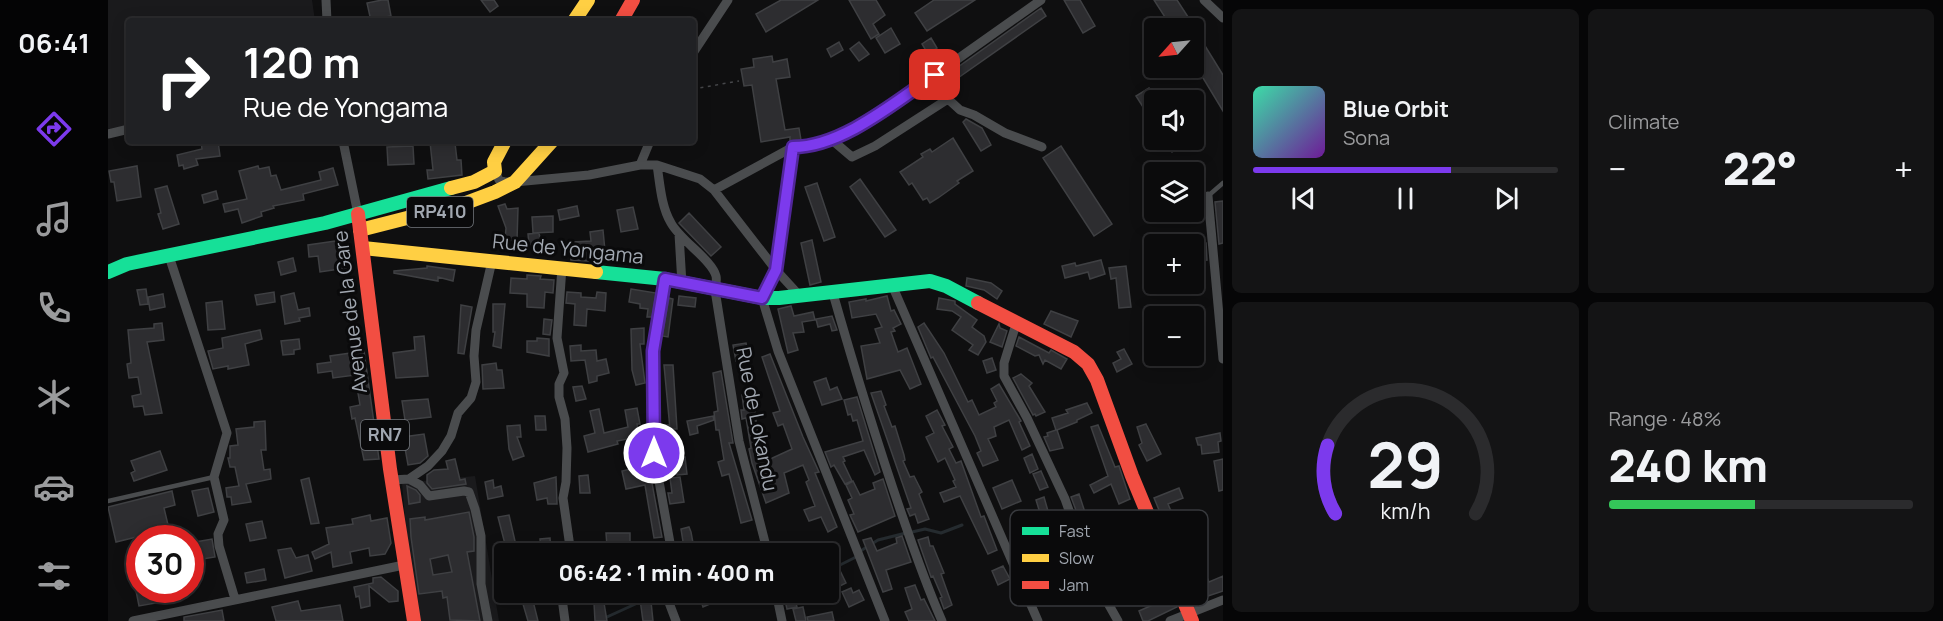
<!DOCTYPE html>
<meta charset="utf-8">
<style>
body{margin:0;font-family:Manrope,sans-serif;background:#141415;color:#f1f3f6;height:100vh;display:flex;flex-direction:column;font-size:22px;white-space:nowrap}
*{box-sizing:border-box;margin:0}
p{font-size:20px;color:#9a9b9d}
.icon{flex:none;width:33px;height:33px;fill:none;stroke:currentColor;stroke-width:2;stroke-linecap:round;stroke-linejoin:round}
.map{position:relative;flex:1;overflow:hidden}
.details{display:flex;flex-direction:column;gap:9px;padding:9px;background:#060607;width:720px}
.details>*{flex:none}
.banner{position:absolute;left:18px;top:18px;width:570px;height:126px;border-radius:6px;box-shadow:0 3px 15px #0003,0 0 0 2px #2b2b2d;background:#202124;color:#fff;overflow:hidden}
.needle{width:39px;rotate:243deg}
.controls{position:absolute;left:1036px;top:18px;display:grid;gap:12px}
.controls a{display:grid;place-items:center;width:60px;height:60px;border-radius:6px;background:#0b0b0c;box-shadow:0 3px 15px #0003,0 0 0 2px #2b2b2d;font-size:30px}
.speed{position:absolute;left:18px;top:525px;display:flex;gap:12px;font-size:30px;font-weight:700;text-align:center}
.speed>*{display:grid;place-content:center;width:78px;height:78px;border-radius:50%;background:#0b0b0c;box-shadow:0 3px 15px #0003,0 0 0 2px #2b2b2d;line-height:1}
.speed .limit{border:9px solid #d22;background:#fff;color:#111}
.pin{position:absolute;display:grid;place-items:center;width:51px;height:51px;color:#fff;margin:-26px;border-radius:12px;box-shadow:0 3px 9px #0006}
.me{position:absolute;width:66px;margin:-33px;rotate:0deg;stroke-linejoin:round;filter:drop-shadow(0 0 4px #0008)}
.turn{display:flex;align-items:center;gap:21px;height:126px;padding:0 18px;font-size:27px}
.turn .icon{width:78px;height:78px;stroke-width:2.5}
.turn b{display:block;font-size:42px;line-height:51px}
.big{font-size:45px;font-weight:800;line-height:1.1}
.details .widget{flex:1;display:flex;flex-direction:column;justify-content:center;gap:9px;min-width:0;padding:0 21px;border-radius:9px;background:#141415}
.details .dial{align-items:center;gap:0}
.dial svg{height:156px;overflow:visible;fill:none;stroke:#2b2b2d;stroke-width:7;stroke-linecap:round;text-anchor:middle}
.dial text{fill:#f1f3f6;stroke:none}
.song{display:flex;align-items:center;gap:18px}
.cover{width:72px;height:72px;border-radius:9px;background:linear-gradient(135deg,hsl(160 70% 55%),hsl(280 70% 35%))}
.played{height:6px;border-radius:3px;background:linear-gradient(90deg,#7c3aed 65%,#2b2b2d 65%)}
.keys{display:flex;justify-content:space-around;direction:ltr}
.heat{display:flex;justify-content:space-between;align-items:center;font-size:33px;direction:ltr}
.charge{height:9px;border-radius:4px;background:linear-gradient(90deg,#34c759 48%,#2b2b2d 0)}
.details .tiles{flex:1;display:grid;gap:9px;grid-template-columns:repeat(2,1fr)}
.trip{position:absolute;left:386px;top:543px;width:345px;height:60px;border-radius:6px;background:#0b0b0c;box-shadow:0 3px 15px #0003,0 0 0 2px #2b2b2d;font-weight:800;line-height:60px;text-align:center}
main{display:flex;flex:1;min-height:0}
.dock{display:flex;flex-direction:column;width:108px;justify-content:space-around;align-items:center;background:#040405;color:#9a9b9d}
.dock .icon{width:42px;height:42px}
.dock .selected{color:#7c3aed}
.dock b{font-size:27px;color:#f1f3f6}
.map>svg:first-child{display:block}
.built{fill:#1a1a1c}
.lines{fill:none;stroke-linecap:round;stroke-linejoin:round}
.stream{stroke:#252b2f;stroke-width:3}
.building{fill:#2d2d30;stroke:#3f4043;stroke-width:1.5;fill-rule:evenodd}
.path{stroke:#46474a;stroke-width:1.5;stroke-dasharray:3 4.5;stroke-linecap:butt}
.lane{stroke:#4a4c4e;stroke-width:4.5}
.street{stroke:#4a4c4e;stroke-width:9}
.fast{stroke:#16e098;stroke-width:14}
.slow{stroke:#ffcf43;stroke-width:14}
.jam{stroke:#f24e42;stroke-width:14}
.route-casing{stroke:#51269a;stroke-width:15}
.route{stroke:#7c3aed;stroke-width:10}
.labels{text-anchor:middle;stroke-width:6;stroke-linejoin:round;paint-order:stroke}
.shield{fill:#0a0a0b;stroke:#74787e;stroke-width:1.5}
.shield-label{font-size:18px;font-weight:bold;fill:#a1a7b0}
.street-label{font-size:20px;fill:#a1a7b0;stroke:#0a0a0b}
.key{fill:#0a0a0b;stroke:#37393d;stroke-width:1.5}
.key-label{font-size:16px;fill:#a1a7b0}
</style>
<main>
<nav class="dock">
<b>06:41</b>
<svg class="icon selected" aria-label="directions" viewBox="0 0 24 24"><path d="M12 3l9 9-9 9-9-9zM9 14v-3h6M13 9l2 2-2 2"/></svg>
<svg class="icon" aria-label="music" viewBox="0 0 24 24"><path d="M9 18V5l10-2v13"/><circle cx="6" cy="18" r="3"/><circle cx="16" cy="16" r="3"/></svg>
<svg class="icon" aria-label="phone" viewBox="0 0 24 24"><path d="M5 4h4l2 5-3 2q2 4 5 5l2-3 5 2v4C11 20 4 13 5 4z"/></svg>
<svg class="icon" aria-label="climate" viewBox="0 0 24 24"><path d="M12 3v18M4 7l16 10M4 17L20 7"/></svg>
<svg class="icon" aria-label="car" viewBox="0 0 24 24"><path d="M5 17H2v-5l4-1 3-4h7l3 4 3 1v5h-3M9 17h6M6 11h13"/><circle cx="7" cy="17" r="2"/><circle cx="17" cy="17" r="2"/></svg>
<svg class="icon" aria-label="filters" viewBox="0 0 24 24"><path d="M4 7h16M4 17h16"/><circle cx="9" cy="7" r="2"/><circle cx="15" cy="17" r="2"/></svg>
</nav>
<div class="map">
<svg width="1115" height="621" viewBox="0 0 1115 621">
<rect width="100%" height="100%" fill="#0f0f10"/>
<path class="built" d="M0 0H204L207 21H21V125L0 129Z
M367 476 391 621H312L301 563 294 483Z"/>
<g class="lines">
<path class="stream" d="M804 532 817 529 833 533 854 525
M754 550 770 540 798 533
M728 567 748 557
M635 592C643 597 655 596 663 592
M540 598 552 592
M490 621 534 601"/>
</g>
<path class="building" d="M274 0H280L283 16 271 18 272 21H263L259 3Z
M373 0H386L390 6 382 12Z
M673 0H710L658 32 648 14Z
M741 0H768L777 15 765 24 771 34 763 39Z
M826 0H867L819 31 807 13Z
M956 0H972L987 26 975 33Z
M1046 0H1069L1084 23 1074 28H1064Z
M933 8 938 16 850 78 851 81 843 87 836 77Z
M783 28 792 44 777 53 768 38Z
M1086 28 1115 75V111L1086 63Z
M823 38 829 48 820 54 814 44Z
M731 42 735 50 723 57 719 49Z
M751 42 761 54 751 61 742 49Z
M664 56 665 62 679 59 682 77 668 79 677 130 691 128 693 140 682 141V137L653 142 644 85 636 86 633 69 646 67 645 59Z
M1041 88 1047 98V126L1028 96Z
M858 119 874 128 883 145 873 151 855 122Z
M845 138 865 171 849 181 851 183 830 198 822 203 819 198 815 200 804 183 801 185 792 172 815 157 813 154 822 149 824 152Z
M1056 140H1083L1064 152Z
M93 141H110L112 156 88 159 90 165 76 169 75 165 71 166 69 155 94 149Z
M322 142H331V145L347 143 349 160H353L354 175 320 179 319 170H325Z
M305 146 306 164 280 165 279 147Z
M953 146 1004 224 986 236 935 158Z
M29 166 33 197 9 201 6 182H3L1 171Z
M150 166 151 169 161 167 163 176 168 175 173 190 213 180 211 172 225 168 230 185 195 194 196 200 165 206 166 208 153 212 154 216 134 223 130 209 117 212 115 204 139 199 131 171Z
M752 179 788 230 777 237 742 187Z
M709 183 727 237 716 241 697 187Z
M59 186 71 224 55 229 50 214 53 213 47 189Z
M108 191 110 199 96 203 94 195Z
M1115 201V243L1111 244 1107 202Z
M397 204 399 209 410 208 409 241 397 240 398 228 390 206Z
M469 206 471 216 452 220 450 210Z
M525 207 530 229 513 232 509 210Z
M581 213 613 247 603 256 571 223Z
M445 216V232L425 233 424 217Z
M495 230 497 251 479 253 480 261 463 260 462 250 465 249V242L483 241 482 232Z
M431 233 433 243 421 245 420 234Z
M234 240 238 268 212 272 210 256 201 257 200 245Z
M704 240 713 282 702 285 693 243Z
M1098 243 1099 260 1090 261 1088 244Z
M185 258 188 271 173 275 170 262Z
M993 260 997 274 982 279 980 272 957 278 954 266 967 263 968 266Z
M319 266 347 270 345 281 330 277V281L286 273V271L319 268Z
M1018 266 1023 307 1011 308 1008 278 1003 279 1001 268Z
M419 275 433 276 432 279 446 280 445 293 437 292 436 308 419 307V294L402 293 403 278 419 279Z
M859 278 883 283 894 291 889 299 876 290 858 286Z
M38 289 40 304 32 305 29 290Z
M523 289 548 293 544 317H539L540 309 532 308V304L521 302Z
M166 292 167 302 149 305 147 295Z
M459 292 473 293V297L488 298 489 292 498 293 497 311 479 309 478 326 466 325 467 304 458 303Z
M186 293 190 310 201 308 202 316 191 318 192 321 177 324 173 296Z
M55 294 57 307 42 310 40 297Z
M571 296 588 298 587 307 570 305Z
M779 296 783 311 786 310 793 324 785 328 787 331 783 332 790 352 799 348 813 384 802 389 792 370 759 379 753 346 772 343 767 329 774 327 768 314 744 318 741 302 758 299V301Z
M561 298 565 299 560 337 554 336Z
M831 298 847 301V304L869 320 864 327 876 336 878 342 870 355 861 350 865 345 844 330 853 317 844 311 829 309Z
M114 301 117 329 100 330 98 303Z
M385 304H397L393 348 385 346 387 332H385Z
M353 305 364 307 356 354 350 353Z
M683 306 686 316 705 312 707 320 694 322 696 332 685 333 690 350 680 353 670 309Z
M943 311 970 321 963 337 936 324Z
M724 316 729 330 724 331 722 324 710 327 708 319Z
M436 319 444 320 442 335 435 334Z
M54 323 56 340 39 342 54 413 37 415 35 406 26 407 24 396 33 394 30 377 21 378 19 364 23 363 20 330 46 328V324Z
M816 323 836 353 860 402 864 400 871 415 888 407 886 403 889 401 883 389 891 384 913 421 911 422 922 446 914 450 901 420 886 427 888 436 880 439 890 460 875 466 869 453 873 451 867 436 825 357 823 358 810 327Z
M891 324 892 328 899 331 894 347 882 342Z
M536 328V344H532L537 383 528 385 524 370 523 329Z
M152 330 154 339 137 344 141 365 120 369V366L105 369 100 351 115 348 114 338Z
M316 336 320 376 288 378 285 353 307 350 306 337Z
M911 337 941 353 943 350 959 359 953 369 937 360 935 364 931 355 927 356 908 346Z
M429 338 441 339V356L419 352V341H429Z
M191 339 192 349 186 350V354L175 355 173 341Z
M638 343 641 359 628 361 625 345Z
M473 345V351L488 350 489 361 498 359 501 373 489 376V381L481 383 477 360 463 361 462 346Z
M1016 349 1024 364 1009 372 1005 363 1013 359 1009 352Z
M256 351 271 459 256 460 247 418 244 419 242 407 252 405 247 375 225 378 224 371 210 373 209 364 223 362 222 356Z
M662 354 695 437 711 472 707 473 729 527 720 532 713 517 701 521 696 510 707 506 698 482 701 480 695 465 676 473 681 493 658 503 644 463 641 449 643 448 638 418 634 419 633 410H636L634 395 645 394 651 446 655 445 658 461 684 449 675 424 670 426 665 413 672 411 654 357Z
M884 358 888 370 879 373 875 361Z
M388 363 389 370H394L396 388 375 389 374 365Z
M556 365H565L569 429H562Z
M613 371 625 443H621L644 520 633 523 621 474 614 476 610 462 616 460 611 430H608L606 412 610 411 605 373Z
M913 374 924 383 921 386 937 412 928 416 927 414 925 415 905 378Z
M718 378 722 390 729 387 734 399 714 405 706 382Z
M474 386 478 399 468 401 465 387Z
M773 391 778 405 776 406 784 427 787 426 796 455 797 460 795 461 802 477 806 476 814 492 811 494 821 519 810 523 807 514 802 516 799 509 803 508 763 393Z
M749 397 772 472 767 475 756 450 735 457 737 461 735 462 744 481 737 484 726 465 723 467 717 452 755 441 749 420 745 421 743 414 740 415 736 400Z
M320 399 323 417 297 420 294 401Z
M979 403 984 413 969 420V422L949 430 955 448 942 451 936 437 940 436 939 433 948 430 944 418 960 413 958 410Z
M529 408 532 424H529L531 437 509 441 510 444 480 452 476 436 487 433 482 411 491 409 496 433 520 427 517 410Z
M829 410 837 425 834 426 845 447 841 449 848 463 853 461 873 517 876 516 889 550 880 554 852 496 836 502 832 493 848 487 845 481 847 480 837 458 830 462 818 437 826 433 818 416Z
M427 416H437L438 430H428Z
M605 416 606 420 589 426 590 433 582 435 579 421Z
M157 421 158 450H153L156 470 162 469 163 479 138 484 143 502 124 505 123 497H119L118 488 131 486 127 467H122L120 458H122V446L130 445 128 429 146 427V422Z
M1038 424 1053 454 1039 461 1031 445 1034 443 1029 427Z
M412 425 413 437H409L416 456 405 460 401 449 399 426Z
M552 425H561L562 440 567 439 569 454 562 456 559 441H554Z
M990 425 1007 467 1011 466 1022 499 1011 504 1003 484 986 493 982 485 1000 476 983 427Z
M1112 433 1113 441 1110 442 1111 452 1094 454 1093 445H1090L1088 438Z
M316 434 320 456 312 463 300 465 295 437Z
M52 451 59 470 26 481 23 473 27 471 23 461Z
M924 454 930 469 922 473 916 458Z
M577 457 579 474 569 475 567 458Z
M347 459 352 480 357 479 358 484 324 489 319 483V475L326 470 340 469 338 461Z
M1115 459V490L1111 491 1106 461Z
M541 467 554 537 546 538 537 485 518 489 514 471 523 469V471Z
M933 471 940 487 932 490 925 474Z
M480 475 482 493H472L471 476Z
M448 477 449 504H440L439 498 429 500 426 483Z
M572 477 576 502 562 504 560 493H564L562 478Z
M201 478 211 523 203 524 193 480Z
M775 479 787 516 750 532 742 515 746 514 740 500 744 498 738 485 745 481 752 495 767 489 765 483Z
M385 480 386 488 393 486 395 496 380 499 377 482Z
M904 480 913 501 894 509 885 488Z
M299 486 308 490 312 495V502L301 504Z
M100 488 106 512 90 516 84 491Z
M1071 488 1075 498 1060 504 1071 530 1061 534 1046 498Z
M64 491 67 505 56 508 61 529 8 542 0 507Z
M971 494 987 543 981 545 963 497Z
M936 497 940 511 932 513 928 500Z
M361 512 366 537V551L359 552 372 621 342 620 339 597 335 598 334 591 311 594 303 537 302 519 317 517V520ZM340 555 344 572 325 575 322 559Z
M262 515 263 521 279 518 283 543 277 554 262 556 261 548 242 552 244 563 225 567 223 552 207 559 204 552 221 544 218 528 245 524 244 519Z
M401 515 409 550 399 552 390 517Z
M154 521 158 538 142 541 138 524Z
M581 527 583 532 587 554H577L573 529Z
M498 533H522V542H518V554H480V547L499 546Z
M794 536 803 562 778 570 784 589 775 592 755 540 763 538 769 551 789 543 788 538Z
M820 537 822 546H825L836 573 833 574 844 605 836 609 832 598 834 597 825 576 823 577 810 540Z
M442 538 443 554H433L432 539Z
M104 539 107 557 82 561V543Z
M677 544 679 554H667L665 545Z
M720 545H722L726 554H724L738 583 728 588 720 572V554H704Z
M183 548 188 558 200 555 204 571 177 578 170 550Z
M1090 556 1101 582 1115 576V591L1088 600 1073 565 1079 562 1078 560Z
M895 566 902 579 890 585 884 571Z
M156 569 158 580 139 583 137 573Z
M273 577 290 591V601L281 602 261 586 262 606 253 608 251 596 248 597 246 587 265 583V578Z
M807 585 813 600 816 599 827 621H801L797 612 804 609 797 588Z
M1059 587 1069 607 1040 621H1035L1031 611 1049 603 1045 593Z
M743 588 745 593 751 590 756 600 741 607 734 592Z
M38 590H45L48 603 31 606 28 591Z
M432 592H449L447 600 434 602Z
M531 592H542L545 621H535Z
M590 592H599L604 603 595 607Z
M675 592H685L689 607 679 609Z
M190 601 193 611 232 605 235 621H168L164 607Z
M425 601 430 621H420L415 604Z
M486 603H496L499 621H487Z
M695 607 698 621H688L685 609Z
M114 610 116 621H76V617Z
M724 612 726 621H700L699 617Z"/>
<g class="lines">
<path class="path" d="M585 89 631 81"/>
<path class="lane" d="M1100 196 1115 183
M0 501 106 477"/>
<path class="street" d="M218 0 219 21
M933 0 827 75 837 89 840 99 852 110 866 115 897 133 934 147
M1096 0 1115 18
M585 53 620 0
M0 134 21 129
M724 140 744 157 767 146 840 99
M235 141 250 214
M685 147 668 270 654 298 670 351 777 621
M532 165 542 141
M549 165C552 184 553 206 563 223 572 240 604 260 608 276 609 280 608 285 607 290L631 441 660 554
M387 171 391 180 397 182H407L481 175 532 165H549L592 179 606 190 668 270 690 294
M606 190 685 147C704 147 722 141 739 133L827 75
M1100 196 1115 359
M571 234 574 284
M61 256 119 433 106 477 116 520 110 534 111 546 127 599
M454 267 449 338 456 373 451 384V397L457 419 459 448 458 482 455 498 463 554
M557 279 545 351 546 453 564 554
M784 285 930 621
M724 290C746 367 769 443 795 518 807 553 819 587 834 621
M909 321 896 363V376L919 418 957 499 984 575 1010 621
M301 479 312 485 321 496 356 491 361 492 367 509 373 536V584L380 621
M284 480 301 479 320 466 334 451 343 436 350 413 363 398 368 382 366 356 368 330 384 261
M456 592 454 598 457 621
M557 592 568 621
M668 592 674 621
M25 621 296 565
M1062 621 1115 600"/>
<path class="fast" d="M0 272 19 264 217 223 343 188
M488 272 557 279 654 298H671L822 281 838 286 870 303"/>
<path class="slow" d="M466 21 480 0
M343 188 366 182 387 171 386 162 397 141
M252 230 299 218 331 213 387 192 407 182 444 141
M255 248 488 272"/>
<path class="jam" d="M513 21 525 0
M250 214 282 469 306 621
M870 303 966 352 980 364 989 380 1024 476 1084 621"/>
</g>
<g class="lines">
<g class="route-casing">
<path id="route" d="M546 453 545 351 557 279 654 298 668 270 685 147C734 147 787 102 827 75"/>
</g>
<use href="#route" class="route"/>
</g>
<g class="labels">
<g class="shield">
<rect x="299" y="197" width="66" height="30" rx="4.5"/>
<rect x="253" y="420" width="48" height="30" rx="4.5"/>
</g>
<g class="shield-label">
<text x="332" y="218">RP410</text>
<text x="277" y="441">RN7</text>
</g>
<g class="street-label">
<text transform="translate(460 249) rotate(6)" y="7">Rue de Yongama</text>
<text transform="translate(242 312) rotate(-97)" y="7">Avenue de la Gare</text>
<text transform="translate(649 419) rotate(79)" y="7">Rue de Lokandu</text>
</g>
</g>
<rect x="902" y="510" width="198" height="96" rx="9" class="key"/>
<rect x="914" y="527" width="27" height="8" fill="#16e098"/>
<rect x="914" y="554" width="27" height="8" fill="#ffcf43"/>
<rect x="914" y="581" width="27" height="8" fill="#f24e42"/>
<g class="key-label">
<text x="951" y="537">Fast</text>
<text x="951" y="564">Slow</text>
<text x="951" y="591">Jam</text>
</g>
</svg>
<div class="controls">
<a><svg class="needle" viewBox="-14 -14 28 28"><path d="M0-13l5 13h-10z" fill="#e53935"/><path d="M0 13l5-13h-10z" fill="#9a9b9d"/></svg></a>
<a><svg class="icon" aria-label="sound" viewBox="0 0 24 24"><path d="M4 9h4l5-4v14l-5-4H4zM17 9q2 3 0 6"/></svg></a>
<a><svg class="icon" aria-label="layers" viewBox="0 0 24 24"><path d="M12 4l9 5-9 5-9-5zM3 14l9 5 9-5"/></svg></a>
<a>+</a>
<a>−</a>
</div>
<div class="speed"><div class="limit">30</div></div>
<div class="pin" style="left:827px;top:75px;background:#d93025"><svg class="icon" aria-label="arrive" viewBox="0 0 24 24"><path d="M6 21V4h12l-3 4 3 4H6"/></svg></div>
<svg class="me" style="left:546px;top:453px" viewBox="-20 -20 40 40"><circle r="17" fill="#7c3aed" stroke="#fff" stroke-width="3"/><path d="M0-11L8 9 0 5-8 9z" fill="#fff"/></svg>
<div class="trip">06:42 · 1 min · 400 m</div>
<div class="banner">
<div class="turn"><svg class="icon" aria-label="right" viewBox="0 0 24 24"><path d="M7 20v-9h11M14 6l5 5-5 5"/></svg><div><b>120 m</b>Rue de Yongama</div></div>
</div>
</div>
<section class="details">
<div class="tiles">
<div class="widget">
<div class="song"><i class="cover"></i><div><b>Blue Orbit</b><p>Sona</p></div></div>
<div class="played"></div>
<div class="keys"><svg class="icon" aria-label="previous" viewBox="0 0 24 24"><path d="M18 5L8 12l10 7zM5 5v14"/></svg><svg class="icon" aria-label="pause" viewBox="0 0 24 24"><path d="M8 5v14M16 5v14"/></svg><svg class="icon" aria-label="next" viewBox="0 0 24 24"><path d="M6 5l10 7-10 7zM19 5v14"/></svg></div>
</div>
<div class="widget"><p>Climate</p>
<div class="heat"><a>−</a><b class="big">22°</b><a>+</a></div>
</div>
<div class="widget dial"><svg viewBox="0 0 100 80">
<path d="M14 69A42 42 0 1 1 86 69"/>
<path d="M14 69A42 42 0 0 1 10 34" stroke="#7c3aed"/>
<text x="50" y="56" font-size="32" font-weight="700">29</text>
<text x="50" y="72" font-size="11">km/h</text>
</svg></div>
<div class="widget"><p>Range · 48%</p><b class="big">240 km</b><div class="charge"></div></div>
</div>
</section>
</main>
